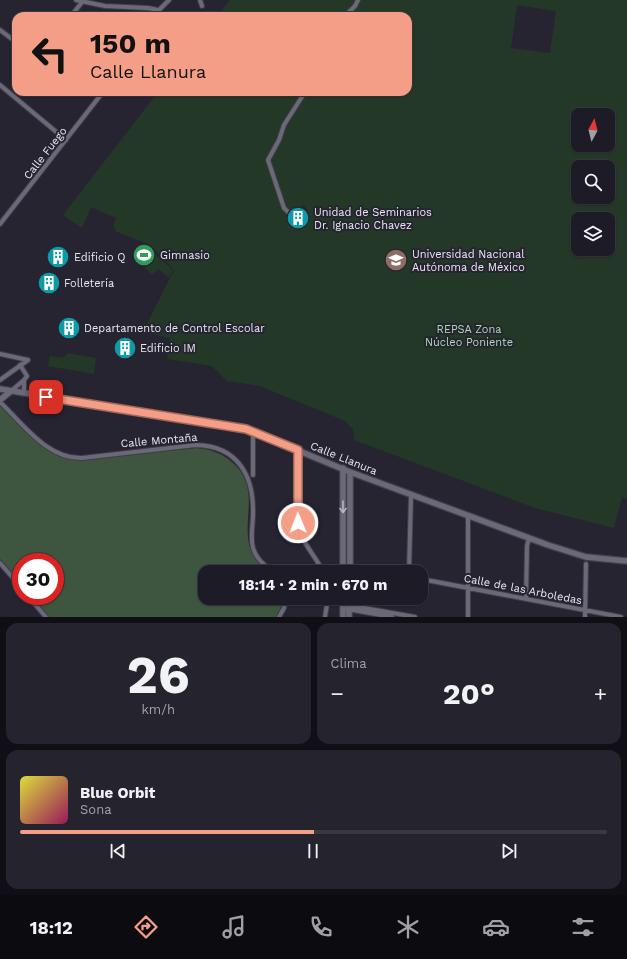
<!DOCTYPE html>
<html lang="es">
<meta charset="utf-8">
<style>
body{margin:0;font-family:"Work Sans",sans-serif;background:#25242e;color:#f1f3f6;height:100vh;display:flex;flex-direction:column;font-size:15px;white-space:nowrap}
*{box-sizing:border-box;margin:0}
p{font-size:13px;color:#a0a1a7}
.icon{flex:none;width:22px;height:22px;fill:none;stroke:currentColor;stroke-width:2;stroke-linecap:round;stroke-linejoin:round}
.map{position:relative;height:617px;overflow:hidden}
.details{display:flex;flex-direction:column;gap:6px;padding:6px;background:#100f15;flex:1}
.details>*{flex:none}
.top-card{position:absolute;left:12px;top:12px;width:400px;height:84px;border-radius:12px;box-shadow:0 1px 3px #0004,0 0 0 1px #3b3943;background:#f49e88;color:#111;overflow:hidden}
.needle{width:26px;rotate:7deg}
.tools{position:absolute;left:571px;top:108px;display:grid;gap:8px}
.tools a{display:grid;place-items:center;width:44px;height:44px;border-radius:8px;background:#1d1b26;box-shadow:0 1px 3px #0004,0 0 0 1px #3b3943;font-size:20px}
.speed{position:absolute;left:12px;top:553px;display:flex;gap:8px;font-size:20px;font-weight:700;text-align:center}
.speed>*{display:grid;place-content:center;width:52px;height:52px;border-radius:50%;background:#1d1b26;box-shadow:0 1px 3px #0004,0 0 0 1px #3b3943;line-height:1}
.speed .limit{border:6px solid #d22;background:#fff;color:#111}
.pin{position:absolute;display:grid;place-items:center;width:34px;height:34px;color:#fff;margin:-17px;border-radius:8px;box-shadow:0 2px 6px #0006}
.me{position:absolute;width:44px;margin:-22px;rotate:359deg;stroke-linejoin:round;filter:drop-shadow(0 0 3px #0008)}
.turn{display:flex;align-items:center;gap:14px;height:84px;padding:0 12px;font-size:18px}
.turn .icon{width:52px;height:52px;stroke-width:2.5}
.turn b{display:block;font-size:28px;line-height:34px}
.big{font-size:30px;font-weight:700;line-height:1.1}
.details .tile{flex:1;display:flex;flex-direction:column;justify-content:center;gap:6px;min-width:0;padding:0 14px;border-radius:12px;background:#25242e}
.details .dial{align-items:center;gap:0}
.dial b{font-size:52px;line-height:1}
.song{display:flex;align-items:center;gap:12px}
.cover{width:48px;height:48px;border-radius:6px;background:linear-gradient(135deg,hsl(60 70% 55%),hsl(330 70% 35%))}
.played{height:4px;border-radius:2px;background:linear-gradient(90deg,#f49e88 50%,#3b3943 50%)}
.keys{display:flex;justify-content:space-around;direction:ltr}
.heat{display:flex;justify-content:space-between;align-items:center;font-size:22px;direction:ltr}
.details .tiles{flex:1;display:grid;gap:6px;grid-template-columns:1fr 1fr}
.tile:last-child{grid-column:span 2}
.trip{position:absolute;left:198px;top:565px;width:230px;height:40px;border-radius:12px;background:#1d1b26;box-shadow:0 1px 3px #0004,0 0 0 1px #3b3943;font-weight:700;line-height:40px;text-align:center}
.tab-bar{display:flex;height:64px;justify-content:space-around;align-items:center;background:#0c0b0f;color:#a0a1a7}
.tab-bar .icon{width:28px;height:28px}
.tab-bar .on{color:#f49e88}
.tab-bar b{font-size:18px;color:#f1f3f6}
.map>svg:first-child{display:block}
.green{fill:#233826;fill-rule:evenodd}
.forest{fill:#3e5640}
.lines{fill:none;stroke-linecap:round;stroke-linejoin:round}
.street-casing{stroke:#403e49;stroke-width:6}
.secondary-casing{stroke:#403e49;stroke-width:8}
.street{stroke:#6b6878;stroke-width:4}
.secondary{stroke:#6b6878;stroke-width:5.5}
.oneway{stroke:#b7b5c1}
.route-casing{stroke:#9f6758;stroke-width:10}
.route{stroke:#f49e88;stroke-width:7}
.labels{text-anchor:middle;stroke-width:4;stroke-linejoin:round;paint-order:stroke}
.street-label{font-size:11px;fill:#e9e8f1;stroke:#272432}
.poi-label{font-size:11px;fill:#e9e8f1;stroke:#272432;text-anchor:start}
.park-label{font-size:11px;fill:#acdbb1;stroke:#272432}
</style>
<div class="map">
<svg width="627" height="617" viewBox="0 0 627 617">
<rect width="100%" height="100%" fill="#272432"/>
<path class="green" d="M230 0H627V498L622 497 614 528 535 508 354 440 353 430 345 421 260 386 227 381 212 366 167 359 170 338 143 332 174 270 150 245 115 231V228L113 227 116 218 91 207 82 228 63 215 158 92H408V16H217ZM517 5 556 11 550 53 511 48ZM578 115H608V145H578ZM578 167H608V197H578ZM303 205 308 210 302 215 306 219 302 223 304 226 298 231 291 223 293 221 290 218ZM578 219H608V249H578Z
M143 246 150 247 146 264 139 262Z
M156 255 173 270 169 278 158 269 152 275 145 268Z
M68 353 96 358 94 374 48 366 50 356 63 358Z"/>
<path class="forest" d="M0 405C23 429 46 460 82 460L196 448C210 449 222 453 233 463 262 489 240 521 251 551 255 560 261 565 268 572H205V598H283L281 607 276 617H48L32 596H55V562H21V584L0 559Z"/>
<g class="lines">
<g class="street-casing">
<path id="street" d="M76 0 105 6 148 8 158 10
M200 0 202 6
M71 16 83 1
M153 16 169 0
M345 16 355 6 358 0
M0 30 16 42
M0 85 66 140
M290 214 284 208 268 160 279 140 284 125 305 92
M0 224 103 92
M0 354 28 360
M20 365 27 376 24 380V393
M0 380 28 360
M11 391 24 380
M0 402C23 424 47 459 82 458L196 445C238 446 254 476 253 514 253 525 250 537 253 548 256 559 265 565 272 572
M253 432V475
M298 450C297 473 294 514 301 534 306 548 317 558 323 572
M468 516V617
M0 563 21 587
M350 566 382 572
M409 572 411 495
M421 579 621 617
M28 596 46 617
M526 599 527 546 529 538
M328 601 345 602
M347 605 415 617
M347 609 392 617
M279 617 284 608 286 598
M325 617 328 598
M585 617 586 564"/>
</g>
<g class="secondary-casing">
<path id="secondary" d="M0 389 246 429 350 472 548 545 586 557 627 561
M0 400 11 391
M343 572V468
M350 572V472
M343 617V598
M349 617V598"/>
</g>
<use href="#street" class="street"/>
<use href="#secondary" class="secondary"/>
</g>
<defs><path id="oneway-shaft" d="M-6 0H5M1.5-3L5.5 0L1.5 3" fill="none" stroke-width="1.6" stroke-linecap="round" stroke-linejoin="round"/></defs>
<use class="oneway" href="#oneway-shaft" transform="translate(343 507) rotate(90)"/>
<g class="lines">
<g class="route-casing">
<path id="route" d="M46 397 246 429 298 450V523"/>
</g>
<use href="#route" class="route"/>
</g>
<defs>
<g id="building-disc" transform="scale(1.15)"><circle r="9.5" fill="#0f9aa8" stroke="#272432"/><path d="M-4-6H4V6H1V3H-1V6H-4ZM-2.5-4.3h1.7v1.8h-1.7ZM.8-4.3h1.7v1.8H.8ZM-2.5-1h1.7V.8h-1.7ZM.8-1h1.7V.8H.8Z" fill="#fff"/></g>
<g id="stadium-disc" transform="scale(1.15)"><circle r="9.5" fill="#2e9e5b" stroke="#272432"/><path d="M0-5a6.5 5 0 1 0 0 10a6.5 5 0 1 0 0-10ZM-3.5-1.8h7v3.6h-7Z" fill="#fff"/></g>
<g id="university-disc" transform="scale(1.15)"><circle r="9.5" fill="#8d6e63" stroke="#272432"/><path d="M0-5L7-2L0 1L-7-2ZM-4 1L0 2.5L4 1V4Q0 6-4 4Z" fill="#fff"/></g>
</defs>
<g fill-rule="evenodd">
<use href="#building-disc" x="298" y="218"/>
<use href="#stadium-disc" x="144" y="255"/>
<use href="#building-disc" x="58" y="257"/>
<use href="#university-disc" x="396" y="260"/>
<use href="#building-disc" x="49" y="283"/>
<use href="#building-disc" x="69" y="328"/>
<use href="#building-disc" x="125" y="348"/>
</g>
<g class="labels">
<g class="street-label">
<text transform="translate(45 153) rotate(-52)" y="4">Calle Fuego</text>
<text transform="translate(159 440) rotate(-5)" y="4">Calle Montaña</text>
<text transform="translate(344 458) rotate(22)" y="4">Calle Llanura</text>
<text transform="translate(523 589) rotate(11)" y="4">Calle de las Arboledas</text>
</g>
<g class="poi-label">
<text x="314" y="216">Unidad de Seminarios<tspan x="314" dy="13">Dr. Ignacio Chavez</tspan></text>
<text x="412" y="258">Universidad Nacional<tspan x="412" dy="13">Autónoma de México</tspan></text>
<text x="160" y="259">Gimnasio</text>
<text x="74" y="261">Edificio Q</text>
<text x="64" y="287">Folletería</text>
<text x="84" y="332">Departamento de Control Escolar</text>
<text x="140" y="352">Edificio IM</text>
</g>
<g class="park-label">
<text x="469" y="333">REPSA Zona<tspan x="469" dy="13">Núcleo Poniente</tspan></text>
</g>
</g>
</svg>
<div class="tools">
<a><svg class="needle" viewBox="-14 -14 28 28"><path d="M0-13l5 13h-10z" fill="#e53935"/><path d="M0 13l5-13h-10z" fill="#a0a1a7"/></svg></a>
<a><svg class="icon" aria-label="search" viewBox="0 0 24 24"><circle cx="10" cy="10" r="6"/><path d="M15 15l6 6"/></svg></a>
<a><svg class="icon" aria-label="layers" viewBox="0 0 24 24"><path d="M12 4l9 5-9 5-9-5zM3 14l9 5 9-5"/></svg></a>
</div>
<div class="speed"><div class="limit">30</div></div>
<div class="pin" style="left:46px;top:397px;background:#d93025"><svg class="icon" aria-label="arrive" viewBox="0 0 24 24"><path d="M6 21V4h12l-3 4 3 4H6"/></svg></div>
<svg class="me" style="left:298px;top:523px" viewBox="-20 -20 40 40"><circle r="17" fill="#f49e88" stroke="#fff" stroke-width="3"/><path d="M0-11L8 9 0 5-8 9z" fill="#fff"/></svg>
<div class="trip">18:14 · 2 min · 670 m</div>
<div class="top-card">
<div class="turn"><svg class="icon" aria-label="left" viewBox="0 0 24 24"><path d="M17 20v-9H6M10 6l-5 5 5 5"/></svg><div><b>150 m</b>Calle Llanura</div></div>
</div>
</div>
<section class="details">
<div class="tiles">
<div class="tile dial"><b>26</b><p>km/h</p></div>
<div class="tile"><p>Clima</p>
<div class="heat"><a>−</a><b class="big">20°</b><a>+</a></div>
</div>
<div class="tile">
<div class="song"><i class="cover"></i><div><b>Blue Orbit</b><p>Sona</p></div></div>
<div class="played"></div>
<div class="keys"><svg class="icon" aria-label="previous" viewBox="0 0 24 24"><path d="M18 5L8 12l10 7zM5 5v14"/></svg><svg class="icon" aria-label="pause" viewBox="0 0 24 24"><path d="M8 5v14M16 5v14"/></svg><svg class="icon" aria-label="next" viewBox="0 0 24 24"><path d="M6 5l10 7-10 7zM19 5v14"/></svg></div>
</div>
</div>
</section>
<nav class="tab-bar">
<b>18:12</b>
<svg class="icon on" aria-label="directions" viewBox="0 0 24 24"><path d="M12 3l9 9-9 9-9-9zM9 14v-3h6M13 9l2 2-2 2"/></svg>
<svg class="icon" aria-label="music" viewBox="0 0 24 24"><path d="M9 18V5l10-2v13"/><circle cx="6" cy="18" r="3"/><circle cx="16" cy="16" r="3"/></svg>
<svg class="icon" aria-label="phone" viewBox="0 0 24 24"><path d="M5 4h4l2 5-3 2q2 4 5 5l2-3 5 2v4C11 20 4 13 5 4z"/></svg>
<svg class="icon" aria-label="climate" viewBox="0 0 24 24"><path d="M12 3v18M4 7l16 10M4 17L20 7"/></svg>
<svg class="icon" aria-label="car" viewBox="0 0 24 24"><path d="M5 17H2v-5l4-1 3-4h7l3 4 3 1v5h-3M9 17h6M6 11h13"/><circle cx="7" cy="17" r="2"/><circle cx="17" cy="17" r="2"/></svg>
<svg class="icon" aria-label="filters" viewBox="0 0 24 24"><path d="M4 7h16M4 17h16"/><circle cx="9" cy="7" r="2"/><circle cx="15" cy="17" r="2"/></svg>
</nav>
